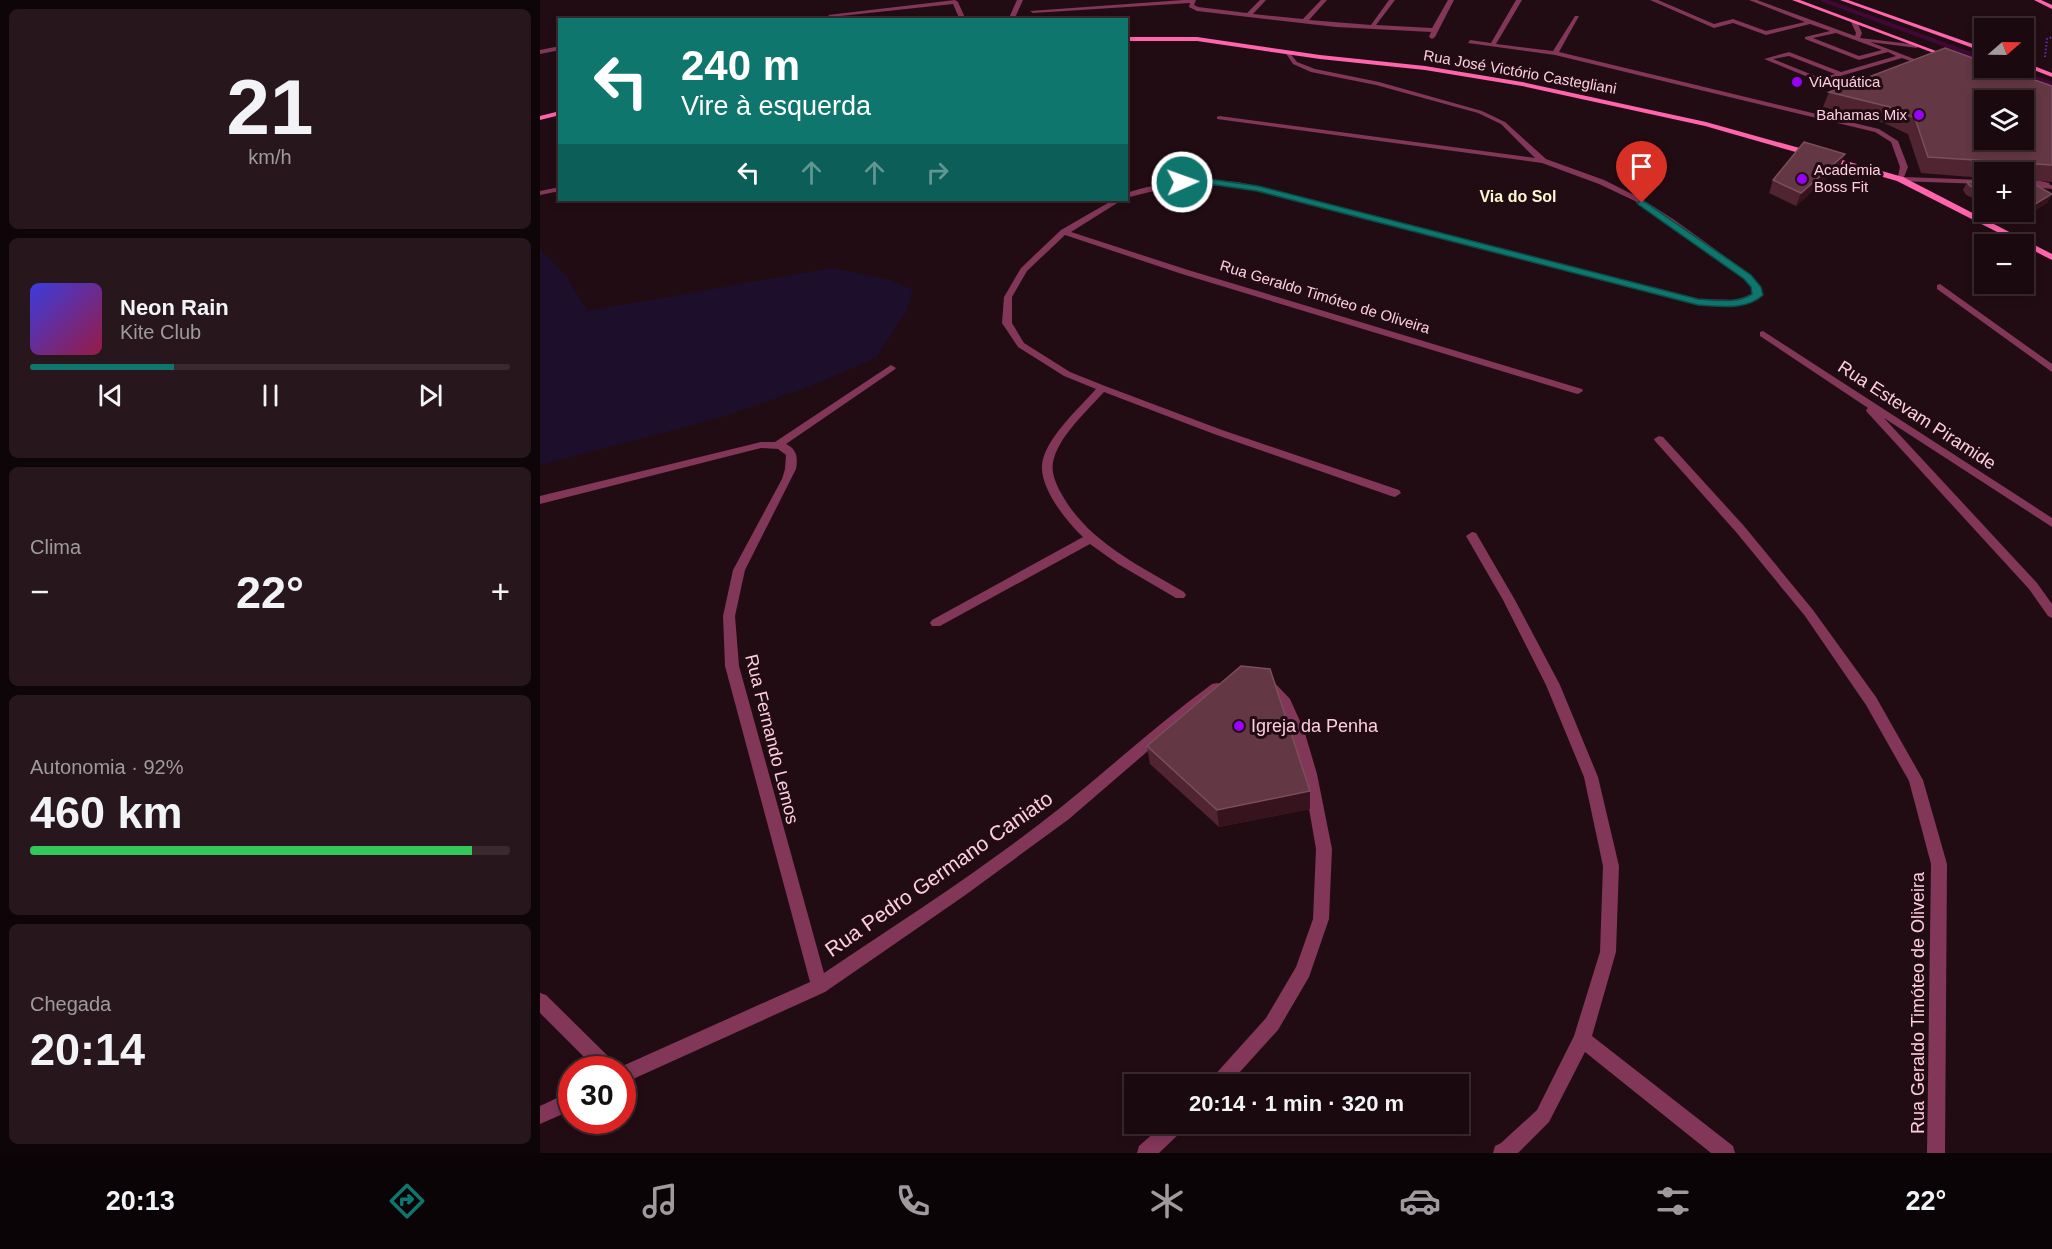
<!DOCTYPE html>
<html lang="pt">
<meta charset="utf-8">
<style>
body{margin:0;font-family:Arial,sans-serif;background:#27171c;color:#f1f3f6;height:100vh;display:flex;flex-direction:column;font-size:22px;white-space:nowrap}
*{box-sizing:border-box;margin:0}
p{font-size:20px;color:#9f9a9e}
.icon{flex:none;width:33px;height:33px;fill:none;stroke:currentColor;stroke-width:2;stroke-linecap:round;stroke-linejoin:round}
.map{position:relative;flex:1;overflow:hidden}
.sheet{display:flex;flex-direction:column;gap:9px;padding:9px;background:#0e0508;width:540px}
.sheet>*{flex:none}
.top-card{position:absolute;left:18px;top:18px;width:570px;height:183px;border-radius:0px;box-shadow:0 3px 9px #0003,0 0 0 2px #382a2e;background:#0f766e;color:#fff;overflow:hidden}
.needle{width:39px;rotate:70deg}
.fabs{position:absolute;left:1434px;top:18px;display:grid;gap:12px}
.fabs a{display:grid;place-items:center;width:60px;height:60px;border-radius:0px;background:#1a090e;box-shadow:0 3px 9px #0003,0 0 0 2px #382a2e;font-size:30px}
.speed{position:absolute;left:18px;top:1056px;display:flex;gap:12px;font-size:30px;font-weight:700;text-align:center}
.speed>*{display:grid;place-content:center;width:78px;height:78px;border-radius:50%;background:#1a090e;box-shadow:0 3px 9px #0003,0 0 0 2px #382a2e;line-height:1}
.speed .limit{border:9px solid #d22;background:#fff;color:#111}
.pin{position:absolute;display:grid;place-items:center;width:51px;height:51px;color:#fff;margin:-62px -26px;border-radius:50% 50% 50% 0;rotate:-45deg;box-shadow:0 0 6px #0007}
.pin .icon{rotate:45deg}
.me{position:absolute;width:66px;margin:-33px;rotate:88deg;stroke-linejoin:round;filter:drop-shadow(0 0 4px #0008)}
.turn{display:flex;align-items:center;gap:21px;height:126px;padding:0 24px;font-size:27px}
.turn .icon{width:78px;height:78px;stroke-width:2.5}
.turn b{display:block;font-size:42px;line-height:51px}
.lanes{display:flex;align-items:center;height:57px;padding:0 24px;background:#0003;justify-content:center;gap:30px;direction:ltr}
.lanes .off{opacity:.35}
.big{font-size:45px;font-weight:800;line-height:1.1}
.sheet .tile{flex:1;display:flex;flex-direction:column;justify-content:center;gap:9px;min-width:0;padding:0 21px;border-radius:9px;background:#27171c}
.sheet .dial{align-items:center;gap:0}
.dial b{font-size:78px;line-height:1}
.song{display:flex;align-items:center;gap:18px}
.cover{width:72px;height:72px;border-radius:9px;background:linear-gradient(135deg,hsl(240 70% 55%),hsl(340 70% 35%))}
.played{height:6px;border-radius:3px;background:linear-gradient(90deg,#0f766e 30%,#382a2e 30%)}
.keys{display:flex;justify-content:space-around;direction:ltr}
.heat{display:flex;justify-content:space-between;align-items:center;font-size:33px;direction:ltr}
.charge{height:9px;border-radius:4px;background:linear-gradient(90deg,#34c759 92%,#382a2e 0)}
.trip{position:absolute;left:584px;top:1074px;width:345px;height:60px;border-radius:0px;background:#1a090e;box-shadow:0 3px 9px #0003,0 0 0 2px #382a2e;font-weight:800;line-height:60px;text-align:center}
.tabs{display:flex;height:96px;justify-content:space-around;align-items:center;background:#0a0406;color:#9f9a9e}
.tabs .icon{width:42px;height:42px}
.tabs .on{color:#0f766e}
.tabs b{font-size:27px;color:#f1f3f6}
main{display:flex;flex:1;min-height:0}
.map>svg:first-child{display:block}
.green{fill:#1d0f2c}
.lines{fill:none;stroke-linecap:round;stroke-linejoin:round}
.stream{stroke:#400737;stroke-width:4}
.path{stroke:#6929b7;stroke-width:2;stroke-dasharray:1.5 2;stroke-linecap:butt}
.lane{fill:#823658;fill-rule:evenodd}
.street{fill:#823658;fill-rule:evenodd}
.secondary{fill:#ff64ac;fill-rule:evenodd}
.wall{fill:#502531}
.shaded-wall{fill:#36131d}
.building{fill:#633744;stroke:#7b4e5c;stroke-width:1.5;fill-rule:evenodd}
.route{fill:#0f766e;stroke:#0a4d48;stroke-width:1.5}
.poi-dot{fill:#9800f8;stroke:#220c13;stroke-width:2}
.labels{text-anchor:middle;stroke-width:6;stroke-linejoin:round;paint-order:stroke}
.far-street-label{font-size:15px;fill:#ffcde0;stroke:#220c13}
.far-poi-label{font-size:15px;fill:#ffcde0;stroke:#220c13;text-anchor:start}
.far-neighbourhood-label{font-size:16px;font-weight:bold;fill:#fff9cf;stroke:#220c13}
.street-label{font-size:18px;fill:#ffcde0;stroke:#220c13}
.poi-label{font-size:18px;fill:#ffcde0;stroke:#220c13;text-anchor:start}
.near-street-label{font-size:21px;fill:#ffcde0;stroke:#220c13}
</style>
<main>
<section class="sheet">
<div class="tile dial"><b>21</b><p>km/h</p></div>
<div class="tile">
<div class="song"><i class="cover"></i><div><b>Neon Rain</b><p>Kite Club</p></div></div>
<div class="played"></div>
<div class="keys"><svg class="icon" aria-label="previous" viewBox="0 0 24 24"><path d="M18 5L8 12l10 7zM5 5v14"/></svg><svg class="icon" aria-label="pause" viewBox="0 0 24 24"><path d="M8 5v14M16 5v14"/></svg><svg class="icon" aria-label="next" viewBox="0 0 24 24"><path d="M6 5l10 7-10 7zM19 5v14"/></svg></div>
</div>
<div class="tile"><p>Clima</p>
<div class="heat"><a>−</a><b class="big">22°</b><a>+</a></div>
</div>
<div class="tile"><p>Autonomia · 92%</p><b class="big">460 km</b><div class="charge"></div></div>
<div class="tile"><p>Chegada</p><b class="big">20:14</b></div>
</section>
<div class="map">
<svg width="1512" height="1153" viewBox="0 0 1512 1153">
<rect width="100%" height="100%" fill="#220c13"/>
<path class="green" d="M0 249 25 275 48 311 292 268 351 280 373 290 367 310 336 358 263 389 175 419 0 465Z"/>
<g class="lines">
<path class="stream" d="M1283 0 1444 59
M1468 68 1512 84"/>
<path class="path" d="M1505 57 1507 39 1512 37"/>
<path class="lane" d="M415 0 418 2 426 20H420L413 4 291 17 288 15Z
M477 0H483L474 20H468Z
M1110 0H1118L1174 24 1193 19 1226 31 1265 22 1209 0H1217L1315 36 1316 33 1311 22 1314 20 1317 22 1322 33 1320 38 1379 45 1377 48 1330 42 1390 65 1385 66 1362 58 1280 82 1224 59 1249 52 1301 72 1356 56 1348 52 1319 60 1265 39V37L1290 31 1270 24 1226 35 1193 23 1174 28ZM1296 33 1342 50 1319 56 1273 38ZM1249 56 1295 74 1280 78 1233 59Z
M1484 177 1509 183 1510 185 1506 187 1484 181Z"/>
<path class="street" d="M643 0H656L654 5 658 7 707 13 720 0H726L713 14 763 19 781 0H787L769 20 831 25 849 0H855L836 25 892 28 908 0H914L895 37 892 39 889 37 891 32 796 27 657 11 649 7 650 3 493 13 490 11Z
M976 0H982L956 44 1013 51 1035 16H1039L1019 52 1339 129 1358 141 1368 167 1364 177 1444 180V184L1357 181 1360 167 1351 142 1335 132 1015 55 928 43 930 40 951 43Z
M251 17 254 20H246Z
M20 46V50L0 54V50Z
M745 52H749L757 62 775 69 839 82 942 111 965 122 1006 159 1064 180 1100 198 1133 219 1211 275 1220 287 1222 295C1205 309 1179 306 1158 305L698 186C659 184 624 187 586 198V193C623 181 660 179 698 182L1158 299 1196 300 1213 294 1212 287 1205 279 1127 222 1095 201 1059 184 1002 163 677 119V117L679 116 995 158 961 124 938 113 836 85 771 72 753 64Z
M1484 182 1512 185V189L1484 186Z
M20 187V191L0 195V191Z
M573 200H582L531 232 648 270 1042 389 1043 391 1038 394 1034 393 642 274 525 235 487 271 472 297V323L484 343 530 372 565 386 682 430 859 490 861 493 855 497 851 496 674 434 564 392C547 411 522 433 514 458 510 470 515 482 521 493 547 541 598 565 644 592L646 595 644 598H636L578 564 550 544 400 626H392L390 623 392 620 543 537C527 522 500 489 502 465 504 440 539 408 556 389L524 376 478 347 462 323 464 297 481 268 521 230Z
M1400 284 1512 364V372L1397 289V285Z
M1223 331 1512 518V527L1344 418 1497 583 1512 604V618L1508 616 1489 589 1327 412 1326 410 1328 408 1220 336V332Z
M351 365 356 368 354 370 246 444C257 449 258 458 256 469L205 570 195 616 199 666 284 973C363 920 445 868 520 808 571 767 619 723 672 684L677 683 682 684 684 688 682 692 645 719 529 819 424 896 285 992 82 1084V1070H57L0 1013V993L6 995 76 1064 78 1068 270 982 185 666 183 616 193 570 242 479 245 469 246 455 238 449 221 448 0 504V496L221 442H235Z
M1119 436 1123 437 1204 526 1273 610 1336 697 1383 780 1407 864 1405 1153H1387L1391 864 1369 781 1326 705 1265 616 1196 532 1115 441 1114 439Z
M932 532 936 533 975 600 1020 685 1058 777 1079 866 1076 952 1052 1036 1193 1146 1195 1153H1171L1045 1052 1009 1122 978 1153H953L955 1146 961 1143 997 1110 1034 1036 1060 952 1063 866 1044 777 1006 685 963 600 926 536Z
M727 679 732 680 750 699 764 730 777 774 792 849 789 919 769 977 738 1030 689 1084H669L672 1078 726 1018 756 967 773 919 776 849 763 774 750 730 740 706 720 684 722 680Z
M32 1091V1110L0 1124V1106Z
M624 1124H646L643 1130 619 1153H597L599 1146Z"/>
<path class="secondary" d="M1252 0H1260L1412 57 1407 58Z
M1300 0H1308L1444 48V52Z
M1494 0H1501L1512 5V9Z
M586 37H657L780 55 885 66 982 82 1166 122 1363 177 1512 254V260L1357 181 1165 126 982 86 885 70 780 59 657 41H586Z
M1484 62 1512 73V77L1484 66Z
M20 111V115L0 120V116Z"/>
</g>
<path class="wall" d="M1512 86V182L1484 180V172H1444V178L1381 173 1368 134 1344 123 1283 107 1289 92Z
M1305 154 1300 166 1256 206 1229 193 1233 180Z
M1427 182H1444V203L1426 195 1423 190Z
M1484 184 1512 194 1507 203 1480 219 1463 212H1484Z
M607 746 770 809 679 827 610 764Z"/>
<path class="shaded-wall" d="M1305 154 1300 166 1256 206 1261 193Z
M1512 194 1507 203 1480 219 1485 210Z
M770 791V809L679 827 677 810Z"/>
<path class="building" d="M1405 48 1444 62V68H1460L1512 86V165L1388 157 1375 118 1350 107 1289 92ZM1444 100H1484V140H1444Z
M1264 142 1305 154 1261 193 1233 180Z
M1427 182H1444V192L1430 186Z
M1484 184H1494L1512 194 1485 210H1484Z
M701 666 730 669 770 791 677 810 607 746Z"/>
<path class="route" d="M669 179 718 186 1158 299C1177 300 1196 304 1212 294L1211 287 1204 279 1099 205 1097 203 1102 200 1211 275 1221 287 1223 295C1206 311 1179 306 1158 305L717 191 669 184 642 185 638 182 642 180Z"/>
<g class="poi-dot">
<circle cx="1257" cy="82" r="6"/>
<circle cx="1379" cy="115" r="6"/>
<circle cx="1262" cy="179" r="6"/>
<circle cx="699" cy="726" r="6"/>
</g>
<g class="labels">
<g class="far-street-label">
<text transform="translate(980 72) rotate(10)" y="5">Rua José Victório Castegliani</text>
<text transform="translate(785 297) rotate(17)" y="5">Rua Geraldo Timóteo de Oliveira</text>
</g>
<g class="far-poi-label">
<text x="1269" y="87">ViAquática</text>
<text x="1367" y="120" text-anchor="end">Bahamas Mix</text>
<text x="1274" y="175">Academia<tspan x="1274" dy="17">Boss Fit</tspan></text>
</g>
<g class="far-neighbourhood-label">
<text x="978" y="202">Via do Sol</text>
</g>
<g class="street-label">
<text transform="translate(1377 415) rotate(33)" y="6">Rua Estevam Piramide</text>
<text transform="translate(232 739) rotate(76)" y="6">Rua Fernando Lemos</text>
<text transform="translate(1378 1003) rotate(-90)" y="6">Rua Geraldo Timóteo de Oliveira</text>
</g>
<g class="poi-label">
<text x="711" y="732">Igreja da Penha</text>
</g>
<g class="near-street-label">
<text transform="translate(399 874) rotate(-35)" y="7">Rua Pedro Germano Caniato</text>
</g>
</g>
</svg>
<div class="fabs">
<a><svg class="needle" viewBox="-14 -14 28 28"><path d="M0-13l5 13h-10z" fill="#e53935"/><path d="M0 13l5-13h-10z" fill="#9f9a9e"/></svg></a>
<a><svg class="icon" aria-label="layers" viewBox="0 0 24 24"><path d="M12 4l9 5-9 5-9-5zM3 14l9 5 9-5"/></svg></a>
<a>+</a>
<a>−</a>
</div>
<div class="speed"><div class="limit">30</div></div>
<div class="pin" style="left:1102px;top:203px;background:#d93025"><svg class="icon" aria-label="arrive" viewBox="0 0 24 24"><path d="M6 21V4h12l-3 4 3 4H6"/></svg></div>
<svg class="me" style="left:642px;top:182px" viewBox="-20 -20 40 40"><circle r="17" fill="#0f766e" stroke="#fff" stroke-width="3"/><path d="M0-11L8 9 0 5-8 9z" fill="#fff"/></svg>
<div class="trip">20:14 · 1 min · 320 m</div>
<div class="top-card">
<div class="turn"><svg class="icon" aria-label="left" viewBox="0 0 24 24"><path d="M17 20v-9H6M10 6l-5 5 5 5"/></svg><div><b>240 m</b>Vire à esquerda</div></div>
<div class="lanes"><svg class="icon" aria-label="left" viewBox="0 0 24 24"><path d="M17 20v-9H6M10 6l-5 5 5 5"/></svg><svg class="icon off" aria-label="ahead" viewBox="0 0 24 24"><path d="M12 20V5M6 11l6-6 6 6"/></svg><svg class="icon off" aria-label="ahead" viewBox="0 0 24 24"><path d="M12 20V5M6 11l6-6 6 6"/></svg><svg class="icon off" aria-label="right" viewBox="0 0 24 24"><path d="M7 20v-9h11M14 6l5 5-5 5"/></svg></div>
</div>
</div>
</main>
<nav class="tabs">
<b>20:13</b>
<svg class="icon on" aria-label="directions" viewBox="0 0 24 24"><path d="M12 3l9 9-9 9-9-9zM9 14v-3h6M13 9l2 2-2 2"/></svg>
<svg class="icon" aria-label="music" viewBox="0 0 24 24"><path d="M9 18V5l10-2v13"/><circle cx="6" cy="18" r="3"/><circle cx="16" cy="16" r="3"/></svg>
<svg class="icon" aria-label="phone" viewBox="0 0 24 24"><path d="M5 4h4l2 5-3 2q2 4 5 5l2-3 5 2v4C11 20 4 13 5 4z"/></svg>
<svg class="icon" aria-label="climate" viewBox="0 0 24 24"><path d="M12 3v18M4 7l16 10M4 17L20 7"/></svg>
<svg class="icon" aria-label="car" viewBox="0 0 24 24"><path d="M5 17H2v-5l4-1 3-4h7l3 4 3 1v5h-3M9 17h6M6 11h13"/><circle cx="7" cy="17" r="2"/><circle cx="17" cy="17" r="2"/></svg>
<svg class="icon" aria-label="filters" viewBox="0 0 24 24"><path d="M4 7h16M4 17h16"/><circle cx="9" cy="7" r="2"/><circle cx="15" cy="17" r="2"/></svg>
<b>22°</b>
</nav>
